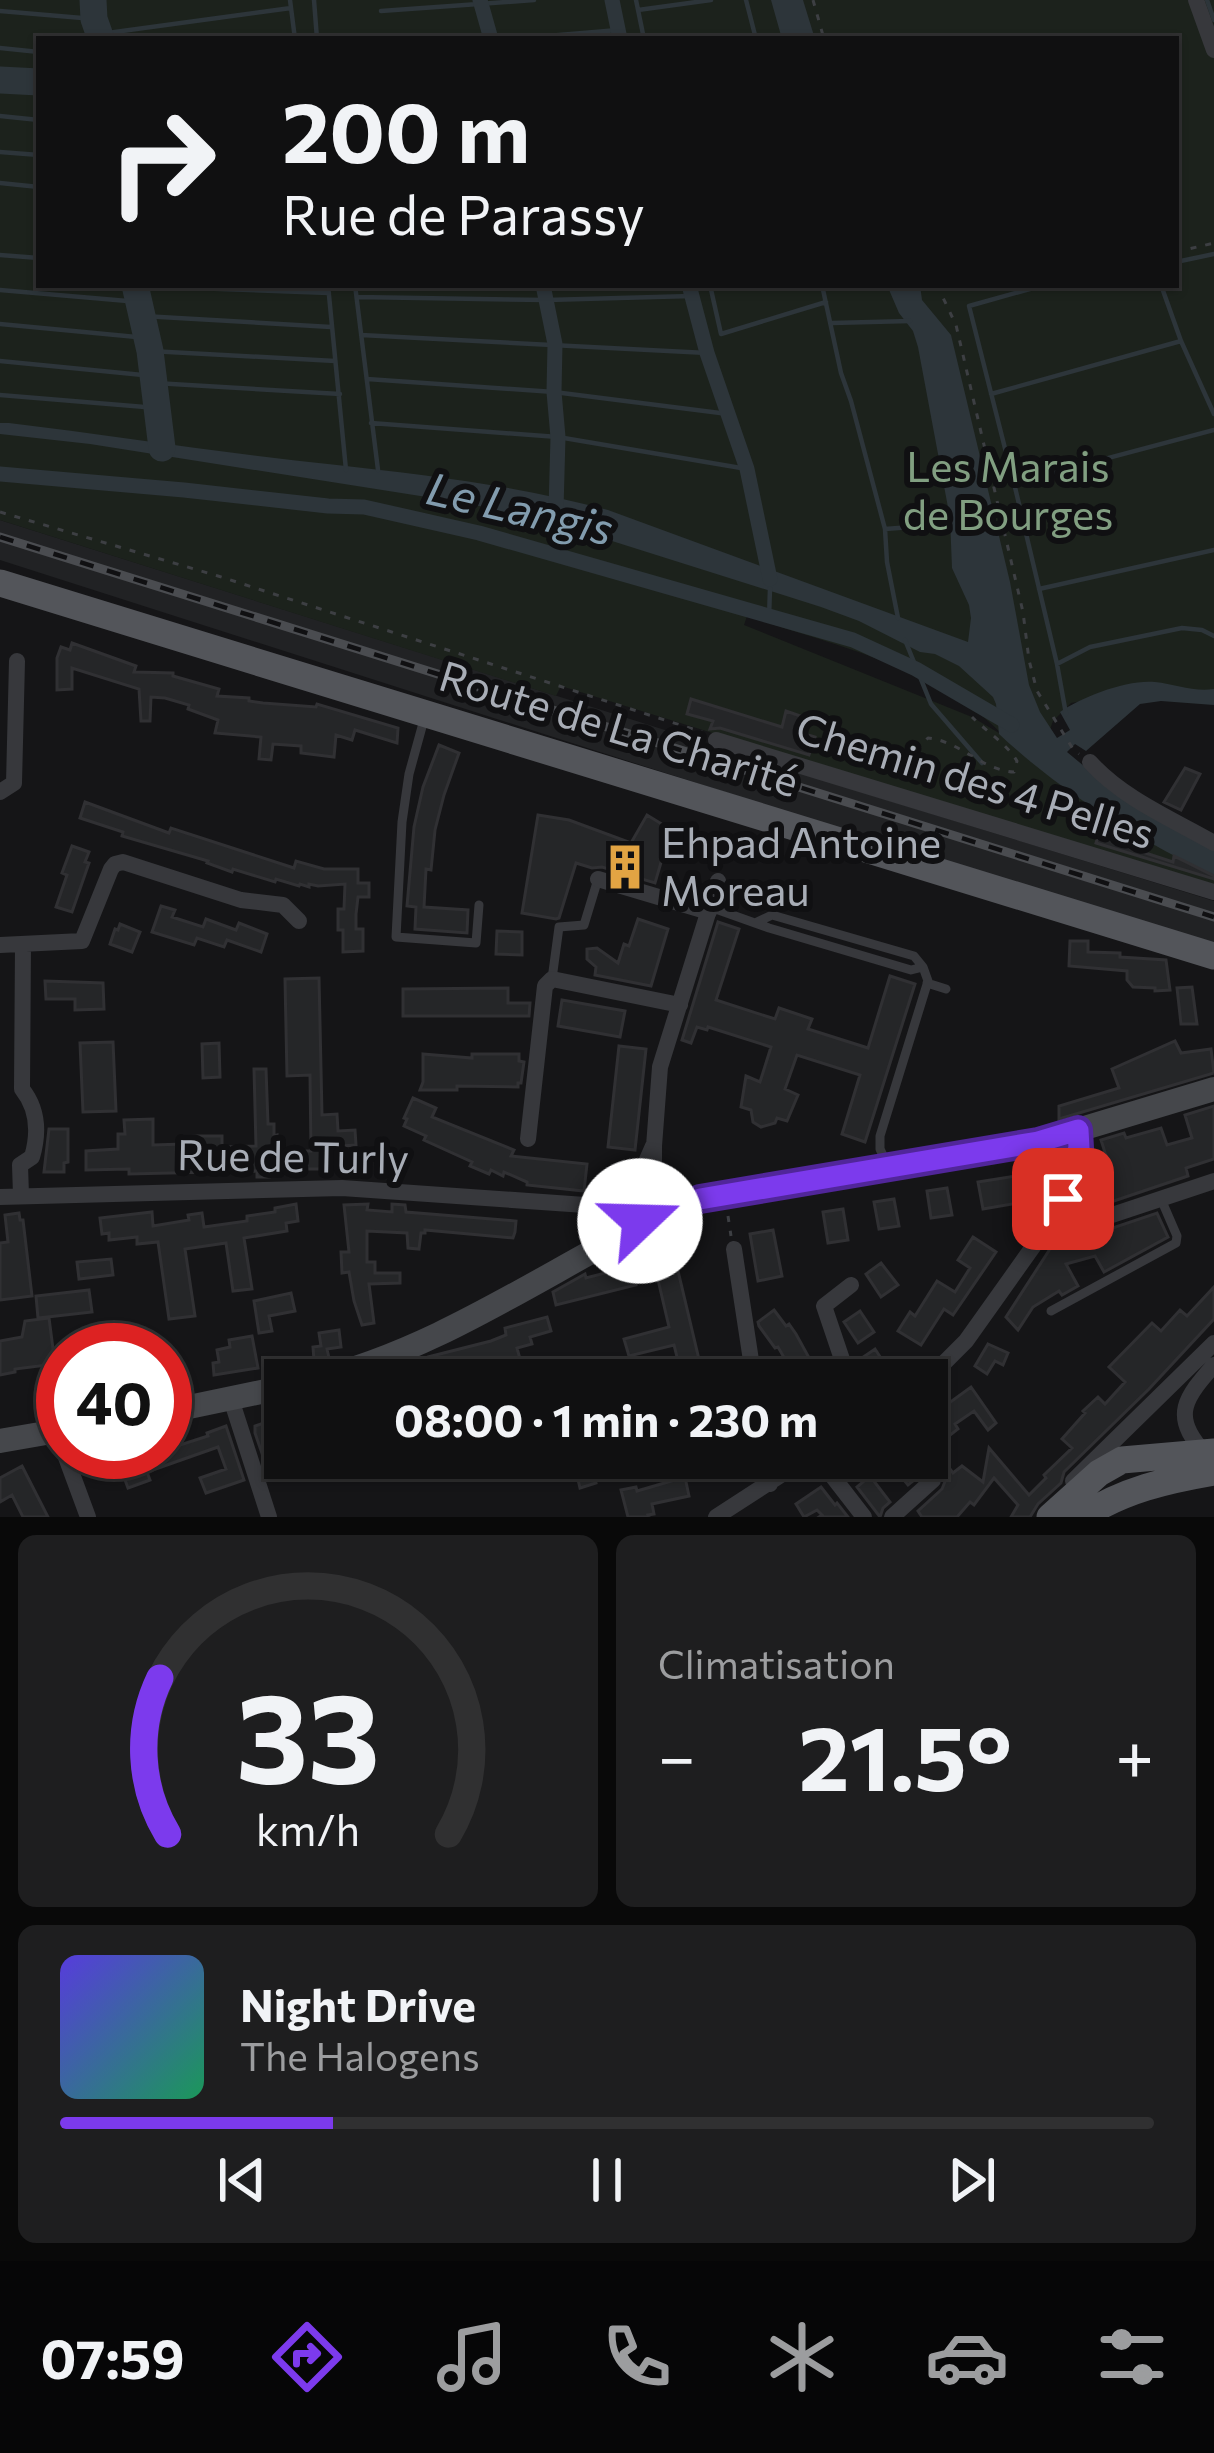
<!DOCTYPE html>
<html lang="fr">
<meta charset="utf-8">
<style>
body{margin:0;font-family:Commissioner,sans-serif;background:#1e1e1f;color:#f1f3f6;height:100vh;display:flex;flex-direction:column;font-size:45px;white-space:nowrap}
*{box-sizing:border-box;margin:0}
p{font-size:39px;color:#9c9d9f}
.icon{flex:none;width:66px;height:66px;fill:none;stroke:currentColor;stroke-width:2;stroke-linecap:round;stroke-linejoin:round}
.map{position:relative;height:1517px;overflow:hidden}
.drawer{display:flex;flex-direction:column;gap:18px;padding:18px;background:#090909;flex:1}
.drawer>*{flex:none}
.top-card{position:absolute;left:36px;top:36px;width:1143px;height:252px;border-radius:0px;box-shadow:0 3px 9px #0004,0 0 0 3px #303031;background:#101011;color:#f1f3f6;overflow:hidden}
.speed{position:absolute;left:36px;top:1323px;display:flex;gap:24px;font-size:60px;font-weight:700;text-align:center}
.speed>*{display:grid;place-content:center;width:156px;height:156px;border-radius:50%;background:#101011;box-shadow:0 3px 9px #0004,0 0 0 3px #303031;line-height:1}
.speed .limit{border:18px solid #d22;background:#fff;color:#111}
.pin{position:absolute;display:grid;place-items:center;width:102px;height:102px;color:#fff;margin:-51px;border-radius:24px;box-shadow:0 6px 18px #0006}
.me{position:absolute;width:132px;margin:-66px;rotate:69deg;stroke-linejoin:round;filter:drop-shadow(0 0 9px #0008)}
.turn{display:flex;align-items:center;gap:42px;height:252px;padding:0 48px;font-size:54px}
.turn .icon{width:156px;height:156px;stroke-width:2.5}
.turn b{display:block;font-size:84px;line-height:102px}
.big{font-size:90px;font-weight:700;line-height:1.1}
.drawer .tile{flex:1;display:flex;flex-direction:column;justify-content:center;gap:18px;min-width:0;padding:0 42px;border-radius:18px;background:#1e1e1f}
.drawer .dial{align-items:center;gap:0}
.dial svg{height:312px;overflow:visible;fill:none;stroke:#303031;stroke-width:7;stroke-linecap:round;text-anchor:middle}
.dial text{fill:#f1f3f6;stroke:none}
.song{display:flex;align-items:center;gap:36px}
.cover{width:144px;height:144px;border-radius:18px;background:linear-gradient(135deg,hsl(250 70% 55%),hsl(150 70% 35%))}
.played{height:12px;border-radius:6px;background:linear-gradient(90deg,#7c3aed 25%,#303031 25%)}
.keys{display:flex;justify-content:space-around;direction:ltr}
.heat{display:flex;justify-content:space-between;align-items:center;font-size:66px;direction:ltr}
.drawer .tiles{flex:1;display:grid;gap:18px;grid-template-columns:1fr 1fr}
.tile:last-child{grid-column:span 2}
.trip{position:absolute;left:264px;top:1359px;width:684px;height:120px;border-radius:0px;background:#101011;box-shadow:0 3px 9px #0004,0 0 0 3px #303031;font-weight:700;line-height:120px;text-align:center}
.tabs{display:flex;height:192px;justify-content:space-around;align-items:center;background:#060607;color:#9c9d9f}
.tabs .icon{width:84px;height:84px}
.tabs .active{color:#7c3aed}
.tabs b{font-size:54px;color:#f1f3f6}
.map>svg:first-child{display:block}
.built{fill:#212224}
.green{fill:#1c221c;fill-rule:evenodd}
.water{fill:#2d353a}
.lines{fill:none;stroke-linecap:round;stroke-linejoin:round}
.stream{stroke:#2d353a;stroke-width:4.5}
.canal{stroke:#2d353a;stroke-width:15}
.river{stroke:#2d353a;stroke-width:27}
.building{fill:#252628;stroke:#303033;stroke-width:3}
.path{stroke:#3d3f43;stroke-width:3;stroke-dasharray:6 9;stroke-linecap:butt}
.lane{stroke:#37383c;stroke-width:9}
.street{stroke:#37383c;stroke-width:16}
.secondary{stroke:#45474b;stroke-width:24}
.primary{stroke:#53555a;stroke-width:27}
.rail-casing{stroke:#4a4c50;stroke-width:9}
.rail{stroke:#101012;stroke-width:4.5;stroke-dasharray:14;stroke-linecap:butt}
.route-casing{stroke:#51269a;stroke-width:30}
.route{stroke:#7c3aed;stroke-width:21}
.labels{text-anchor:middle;stroke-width:12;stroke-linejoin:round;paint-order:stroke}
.park-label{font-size:42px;fill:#819f81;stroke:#101012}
.street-label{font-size:42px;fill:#a8adb6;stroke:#101012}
.poi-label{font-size:42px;fill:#a8adb6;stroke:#101012;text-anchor:start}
.water-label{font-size:45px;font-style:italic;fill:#829cae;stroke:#101012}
</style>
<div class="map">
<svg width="1214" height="1517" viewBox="0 0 1214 1517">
<rect width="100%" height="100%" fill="#151517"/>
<path class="built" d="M0 520 874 796 1214 901V945L775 808 0 560Z"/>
<path class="green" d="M0 0H1214V694L1131 692 1071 703 1053 721 1039 760 1214 873V889L561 686 556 696 0 520ZM39 39H1176V285H39ZM747 616C835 646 938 667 1004 736L972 717 744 625Z"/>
<path class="water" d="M771 0H803L815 39H782Z
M887 285H920L922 300 951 335 1010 582 1029 685 1040 712 1057 738 1070 730 1060 712C1081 697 1128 679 1155 682 1175 684 1193 692 1214 689V705L1161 701 1140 704 1086 751 1075 744 1067 752 1114 791 1214 849V876C1136 838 1062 793 999 734L996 704 993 697 959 666 935 654 920 652 859 621 821 607 574 529 471 504 90 444 0 434V423H9C118 436 227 454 337 465 428 475 519 486 608 510L968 642 971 618 969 605 952 568 950 518 918 347 913 331 899 313Z"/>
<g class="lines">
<path class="stream" d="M290 0 295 39
M314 0 317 39
M636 0 644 39
M746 0 756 39
M1207 0 1214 20
M638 10 711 0
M0 11 94 19
M381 11 534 0
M100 34 291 8
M512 39 618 30
M0 48 39 52
M0 116 39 120
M0 152 39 155
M0 183 39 187
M0 255 39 258
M1176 262 1214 254
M328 285 346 470
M355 285 378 470
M710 285 721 334 826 302
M822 285 841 373 851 401 885 529 887 562 898 618
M1161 285 1181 341 1214 414
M135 286 329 293
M0 290 139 302
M357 297 547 300 691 296
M143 316 331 327
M832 323 910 321
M0 324 147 338
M361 335 707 353
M150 351 335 361
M0 361 153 376
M367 379 554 392 728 414
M155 383 340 394
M991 394 1181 341
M0 395 157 408
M371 423 558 437 747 469
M1013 480 969 306 1044 285
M885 529 951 524
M1039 589 1214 550
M769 618 770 588
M905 640 931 704 982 763
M1057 664 1090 647 1182 628 1202 630 1214 636
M1066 714 1057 664 1014 483 1214 430"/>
<path class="canal" d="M480 0 491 39
M612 0 620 39
M543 285 555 344 554 392 558 437 556 509
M689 285 707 353 747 469 770 579
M0 474 184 490 328 506 364 507 479 533 853 640 916 669 1012 725"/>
<path class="river" d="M93 0 94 19 101 39
M0 80 39 82
M135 285 150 351 162 448"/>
</g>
<path class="building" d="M72 643 136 666 134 672 173 673V676L219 689 217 696 249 698V701L263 703 316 707 317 704 398 728 397 743 355 730 352 740 336 735 334 757 301 753V746L273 744 271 760 259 759 261 737 215 733 218 720 188 709 189 705 165 698 151 697 150 721H141L139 689 72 668V689L57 690V658L61 647 70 650Z
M691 699 782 727 786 711 806 718 801 733 815 737 809 755 720 728 710 729 713 721 687 714Z
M439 745 459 753 444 795 435 830 431 870 426 869 424 907 468 910 467 933 415 929 416 907 407 906 414 827 423 787Z
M1185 768 1200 774 1181 810 1164 802Z
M85 802 169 833 171 828 294 868 296 861 324 869H358V883H369V897H358L356 914V929H363V951L343 952V930H338V909H344L345 884 318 886 309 884V887L300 884 299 886 276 879 275 882 233 869 232 872 207 863 208 861 122 836 123 832 80 818Z
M538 815 569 820 631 843 647 815 678 834 662 859 655 883 602 867 592 868 576 863 559 918 556 919 522 913Z
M1100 830 1120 837 1118 844 1173 862 1174 856 1214 876V879L1096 843Z
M72 846 89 852 85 862 89 863 72 912 56 907 67 875 62 873Z
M161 906 175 910 172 917 203 927 206 919 236 930 239 923 267 934 261 952 227 940 224 947 197 938 194 945 152 932Z
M638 919 668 929 651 986 595 975 596 967 587 959V949L597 948 618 963 624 944 629 946Z
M718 922 739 929 716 1000 775 1019 779 1008 812 1019 808 1029 868 1048 890 976 915 984 865 1142 842 1134 860 1075 797 1055 785 1089 798 1095 787 1121 777 1118 775 1123 761 1127 753 1122 751 1110 741 1107 746 1076 760 1082 771 1047 708 1027 707 1030 697 1027 691 1043 682 1040Z
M120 924 140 932 132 952 110 944 115 929 118 930Z
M497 931 522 932V955L496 954Z
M1070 941H1088V952L1120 953V957L1166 960 1170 990 1155 991V988L1133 987 1127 980V971L1069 966Z
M319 978 322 1115 337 1114 338 1131 355 1130 356 1145 342 1146V1169H293V1151H311L310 1075 287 1076 285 979Z
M45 981 103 983 104 1009 75 1010V999H46Z
M1192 987 1197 1024H1181L1177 988Z
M508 988V1003H530L529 1016H403V989Z
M562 1000 625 1011 620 1037 558 1026Z
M1175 1041 1181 1053 1211 1049 1214 1073 1059 1119V1106L1119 1088 1112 1069Z
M113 1042 116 1111 83 1112 80 1043Z
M219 1043 220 1077 203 1078 202 1044Z
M619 1046 646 1049 635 1150 608 1147Z
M423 1054 472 1058V1054H519V1061L524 1062 521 1083H518V1087L457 1086V1090H420L423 1082Z
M254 1069H266L268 1124H274V1136L277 1135V1151H268L269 1177H257V1171L129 1174V1169L86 1170V1151L118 1149V1134H125L124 1120 153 1119V1145L184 1144V1136H222V1147L256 1146Z
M413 1098 436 1108 432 1117 514 1150 511 1156 587 1164 584 1191 527 1185V1182L504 1172 503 1176 491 1170 489 1174 470 1166 472 1162 424 1140 426 1136 404 1126 407 1119 404 1118Z
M1214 1106V1159L1186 1168 1188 1176 1096 1207 1085 1170 1109 1165 1101 1140 1124 1133 1126 1138 1161 1128 1167 1145 1192 1138 1185 1115Z
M49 1129H68V1162L64 1163V1172H44Z
M1052 1155 1055 1178 1043 1211 1022 1212 1030 1201 983 1209 978 1182 1016 1176V1163Z
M947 1188 952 1215 931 1218 927 1191Z
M894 1199 899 1226 879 1229 874 1202Z
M296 1204 298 1221 286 1223 287 1231 244 1238 252 1289 233 1291 226 1243 185 1249 195 1316 169 1319 158 1242 137 1244V1237L109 1240V1233L102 1234 100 1218 152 1212 153 1226 189 1220 188 1215 202 1213 204 1227 247 1221V1216L275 1212V1208Z
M368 1204 367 1210 392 1212V1204L405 1205 406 1212 516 1221 515 1232 513 1238 425 1230V1233H421L419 1249 408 1248 407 1233 367 1231V1262H375V1273H400V1283L369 1284 374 1323 362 1325 354 1301 349 1272 342 1273 341 1252H349L344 1205Z
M843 1209 848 1240 828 1243 823 1212Z
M19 1213 20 1220H23L32 1296 0 1300V1243L8 1242 5 1215Z
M1157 1213 1168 1237 1104 1272 1095 1256 1066 1264 1078 1286 1062 1295 1059 1291 1033 1307 1018 1330 1006 1317 1050 1249Z
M773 1230 782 1276 758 1281 750 1234Z
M670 1237 701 1368 681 1373 674 1345 629 1356 624 1339 669 1327 649 1241Z
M973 1237 996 1252 953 1315 944 1309 921 1345 898 1331 910 1312 915 1316 937 1281 955 1292 970 1268 958 1260Z
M111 1259 113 1275 79 1279 77 1262Z
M881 1263 898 1285 881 1297 866 1274Z
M632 1266 636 1285 556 1305 553 1292 585 1274 586 1278Z
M1214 1287V1319L1149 1389 1064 1472 1061 1483 1038 1504 1030 1517H1011L1018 1505 994 1478 974 1505 970 1502 957 1517H922L918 1511 942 1489 946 1479 943 1472 936 1468H929L908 1485 898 1473 917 1458H927V1439L953 1473 962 1466 983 1482 989 1448 1029 1495 1046 1478 1044 1475 1072 1448 1062 1439 1085 1413 1083 1411 1098 1397 1105 1404 1125 1382 1109 1367 1152 1323 1161 1331 1180 1310 1187 1316Z
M89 1290 92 1312 38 1318 36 1296Z
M291 1293 295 1311 269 1316 272 1331 259 1333 254 1301Z
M774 1310 786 1326 789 1324 796 1334 819 1376 813 1380H797L778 1347 775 1348 759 1326 758 1322Z
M860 1311 874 1332 858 1343 844 1322Z
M547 1317 551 1331 530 1337 532 1344 517 1348 523 1370 516 1372 518 1380H388V1378L419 1368 417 1362 428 1357 491 1341 506 1335 505 1328Z
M49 1318 55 1364 15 1369V1372L0 1375V1341L22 1337 25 1321Z
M339 1330 341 1347 327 1349 329 1358 314 1360 313 1347 321 1346 319 1333Z
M252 1336 258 1368 214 1375 213 1363 219 1362 217 1350 230 1347 229 1340Z
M988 1344 1008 1353 1003 1365 995 1361 987 1374 975 1366Z
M875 1349 890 1372 877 1380H872L859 1360Z
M971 1387 996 1423 988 1430 974 1411 955 1424 958 1429 940 1443 927 1426V1419Z
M267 1422 282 1466 271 1470 268 1464 266 1465 255 1433V1426Z
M226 1426 244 1480 206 1493 200 1478 226 1469 218 1447 147 1472 150 1480 128 1488 117 1458 96 1466 91 1452H165V1428L174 1447 208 1436 207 1433Z
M573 1458H595L598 1470 593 1471 596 1483 580 1488Z
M22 1466 48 1517H23L12 1495 0 1502V1478Z
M870 1476 890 1502 883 1508 880 1517 857 1487Z
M685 1477 689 1496 652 1504 654 1514 648 1515 649 1517H628L621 1490 636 1487 637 1491Z
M821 1487 835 1505 837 1503 848 1517H819L822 1515 817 1510 804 1517 796 1504Z"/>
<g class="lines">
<path class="path" d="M813 0 824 39
M1176 252 1214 243
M937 285 956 325 1023 612 1029 660 1037 691 1073 749 1079 754
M0 512 218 576 702 732
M907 779C907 764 917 748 928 738 960 741 981 770 1014 772L1017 761C1006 743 987 732 972 717
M728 1216 731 1236"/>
<path class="lane" d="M425 716 409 774 402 822 396 937 476 943 479 905
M710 907 769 928 911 970 923 967
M757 922 772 915 914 956 923 967 928 981 880 1136V1149L887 1164
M552 979 559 927 584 925 598 879
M927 983 946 989
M1051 1311 1176 1243 1177 1236 1161 1199"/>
<path class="street" d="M1196 0 1214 50
M716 740 1214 892
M1090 762C1122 798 1172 819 1214 843
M0 792 14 783 17 661
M598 879 709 912
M0 945 82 941 111 869 115 864 123 862 241 900 283 905 299 921
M528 1139 545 986 552 979 680 1005
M633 1180 642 1171 653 1146
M654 1183V1146L660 1067 718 881
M21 1195 20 1165 32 1157C39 1133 38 1109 22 1089L23 945
M0 1197 342 1188 585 1205 624 1212
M586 1205 613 1197 622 1191
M1037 1240 1214 1181
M734 1249 754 1380
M849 1380 824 1306 851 1285
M921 1380 942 1365 966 1341 1057 1213 1079 1148V1130
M231 1399 269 1517
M64 1452 88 1517
M1204 1452C1170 1416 1186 1397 1214 1365
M766 1458 770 1484
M830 1473 864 1517
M1073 1481 1214 1343
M716 1517 807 1458
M892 1517 933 1480"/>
<path class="secondary" d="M621 1200a21 21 0 1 1 42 0a21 21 0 1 1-42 0Z
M658 1214 700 1199 1038 1142 1214 1089
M313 1380C415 1356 509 1297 600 1247L618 1240 640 1221
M165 1412 285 1387
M0 1441 63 1430"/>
<path class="primary" d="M0 583 1214 956
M1050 1517 1099 1473 1122 1460 1214 1452
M1082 1517C1123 1490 1167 1480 1214 1472"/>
<g class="rail-casing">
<path id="rail" d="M0 537 1214 917"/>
</g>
<use href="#rail" class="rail"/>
</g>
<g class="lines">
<g class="route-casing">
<path id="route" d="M640 1221 700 1199 1038 1142 1078 1130 1079 1148 1063 1199"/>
</g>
<use href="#route" class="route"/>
</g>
<defs>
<g id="building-bare" transform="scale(3.6)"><path d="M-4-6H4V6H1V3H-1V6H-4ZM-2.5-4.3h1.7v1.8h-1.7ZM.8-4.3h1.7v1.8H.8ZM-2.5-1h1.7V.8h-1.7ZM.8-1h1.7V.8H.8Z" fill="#e2a443" stroke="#101012" stroke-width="2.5" paint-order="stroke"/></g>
</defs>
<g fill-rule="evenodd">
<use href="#building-bare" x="625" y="867"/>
</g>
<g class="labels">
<g class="park-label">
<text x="1008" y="482">Les Marais<tspan x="1008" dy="48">de Bourges</tspan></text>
</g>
<g class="street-label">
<text transform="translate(619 729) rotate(17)" y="15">Route de La Charité</text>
<text transform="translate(975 781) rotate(17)" y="15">Chemin des 4 Pelles</text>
<text transform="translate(293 1157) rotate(1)" y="15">Rue de Turly</text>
</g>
<g class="poi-label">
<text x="661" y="858">Ehpad Antoine<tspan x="661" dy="48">Moreau</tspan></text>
</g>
<g class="water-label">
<text transform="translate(520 509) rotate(13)" y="16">Le Langis</text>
</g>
</g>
</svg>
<div class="speed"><div class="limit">40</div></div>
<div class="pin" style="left:1063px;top:1199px;background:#d93025"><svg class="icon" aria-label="arrive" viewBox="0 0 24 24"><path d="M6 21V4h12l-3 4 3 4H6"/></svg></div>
<svg class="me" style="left:640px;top:1221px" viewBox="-20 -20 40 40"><circle r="19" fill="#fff"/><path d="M0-13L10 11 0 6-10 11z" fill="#7c3aed"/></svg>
<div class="trip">08:00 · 1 min · 230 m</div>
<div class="top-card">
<div class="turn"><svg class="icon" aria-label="right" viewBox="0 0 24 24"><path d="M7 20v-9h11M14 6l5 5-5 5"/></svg><div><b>200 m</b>Rue de Parassy</div></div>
</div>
</div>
<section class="drawer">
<div class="tiles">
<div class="tile dial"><svg viewBox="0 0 100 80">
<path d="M14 69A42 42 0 1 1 86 69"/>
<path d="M14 69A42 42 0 0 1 12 29" stroke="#7c3aed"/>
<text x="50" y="56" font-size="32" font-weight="700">33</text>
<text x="50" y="72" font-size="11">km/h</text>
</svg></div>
<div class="tile"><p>Climatisation</p>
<div class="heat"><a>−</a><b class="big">21.5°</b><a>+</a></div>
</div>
<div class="tile">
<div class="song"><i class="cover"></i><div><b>Night Drive</b><p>The Halogens</p></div></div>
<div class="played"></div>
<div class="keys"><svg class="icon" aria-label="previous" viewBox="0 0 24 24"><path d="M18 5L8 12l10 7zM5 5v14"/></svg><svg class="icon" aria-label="pause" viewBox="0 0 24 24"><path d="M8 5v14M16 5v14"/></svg><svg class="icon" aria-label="next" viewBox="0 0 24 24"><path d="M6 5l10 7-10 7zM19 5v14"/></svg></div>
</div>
</div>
</section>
<nav class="tabs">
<b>07:59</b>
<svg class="icon active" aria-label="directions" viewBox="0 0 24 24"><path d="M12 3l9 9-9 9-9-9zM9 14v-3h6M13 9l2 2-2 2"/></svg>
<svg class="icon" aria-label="music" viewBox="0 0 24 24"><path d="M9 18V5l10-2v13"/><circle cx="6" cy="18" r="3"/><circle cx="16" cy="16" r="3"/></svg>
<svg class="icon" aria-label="phone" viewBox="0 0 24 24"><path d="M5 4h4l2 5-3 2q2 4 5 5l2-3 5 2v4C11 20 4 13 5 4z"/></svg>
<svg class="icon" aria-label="climate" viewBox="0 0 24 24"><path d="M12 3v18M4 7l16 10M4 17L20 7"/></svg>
<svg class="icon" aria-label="car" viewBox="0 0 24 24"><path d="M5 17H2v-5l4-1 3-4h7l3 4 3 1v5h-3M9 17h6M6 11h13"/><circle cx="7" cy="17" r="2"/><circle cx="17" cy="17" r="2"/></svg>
<svg class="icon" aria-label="filters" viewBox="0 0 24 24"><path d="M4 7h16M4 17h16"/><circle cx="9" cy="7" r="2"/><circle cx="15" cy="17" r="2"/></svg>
</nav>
